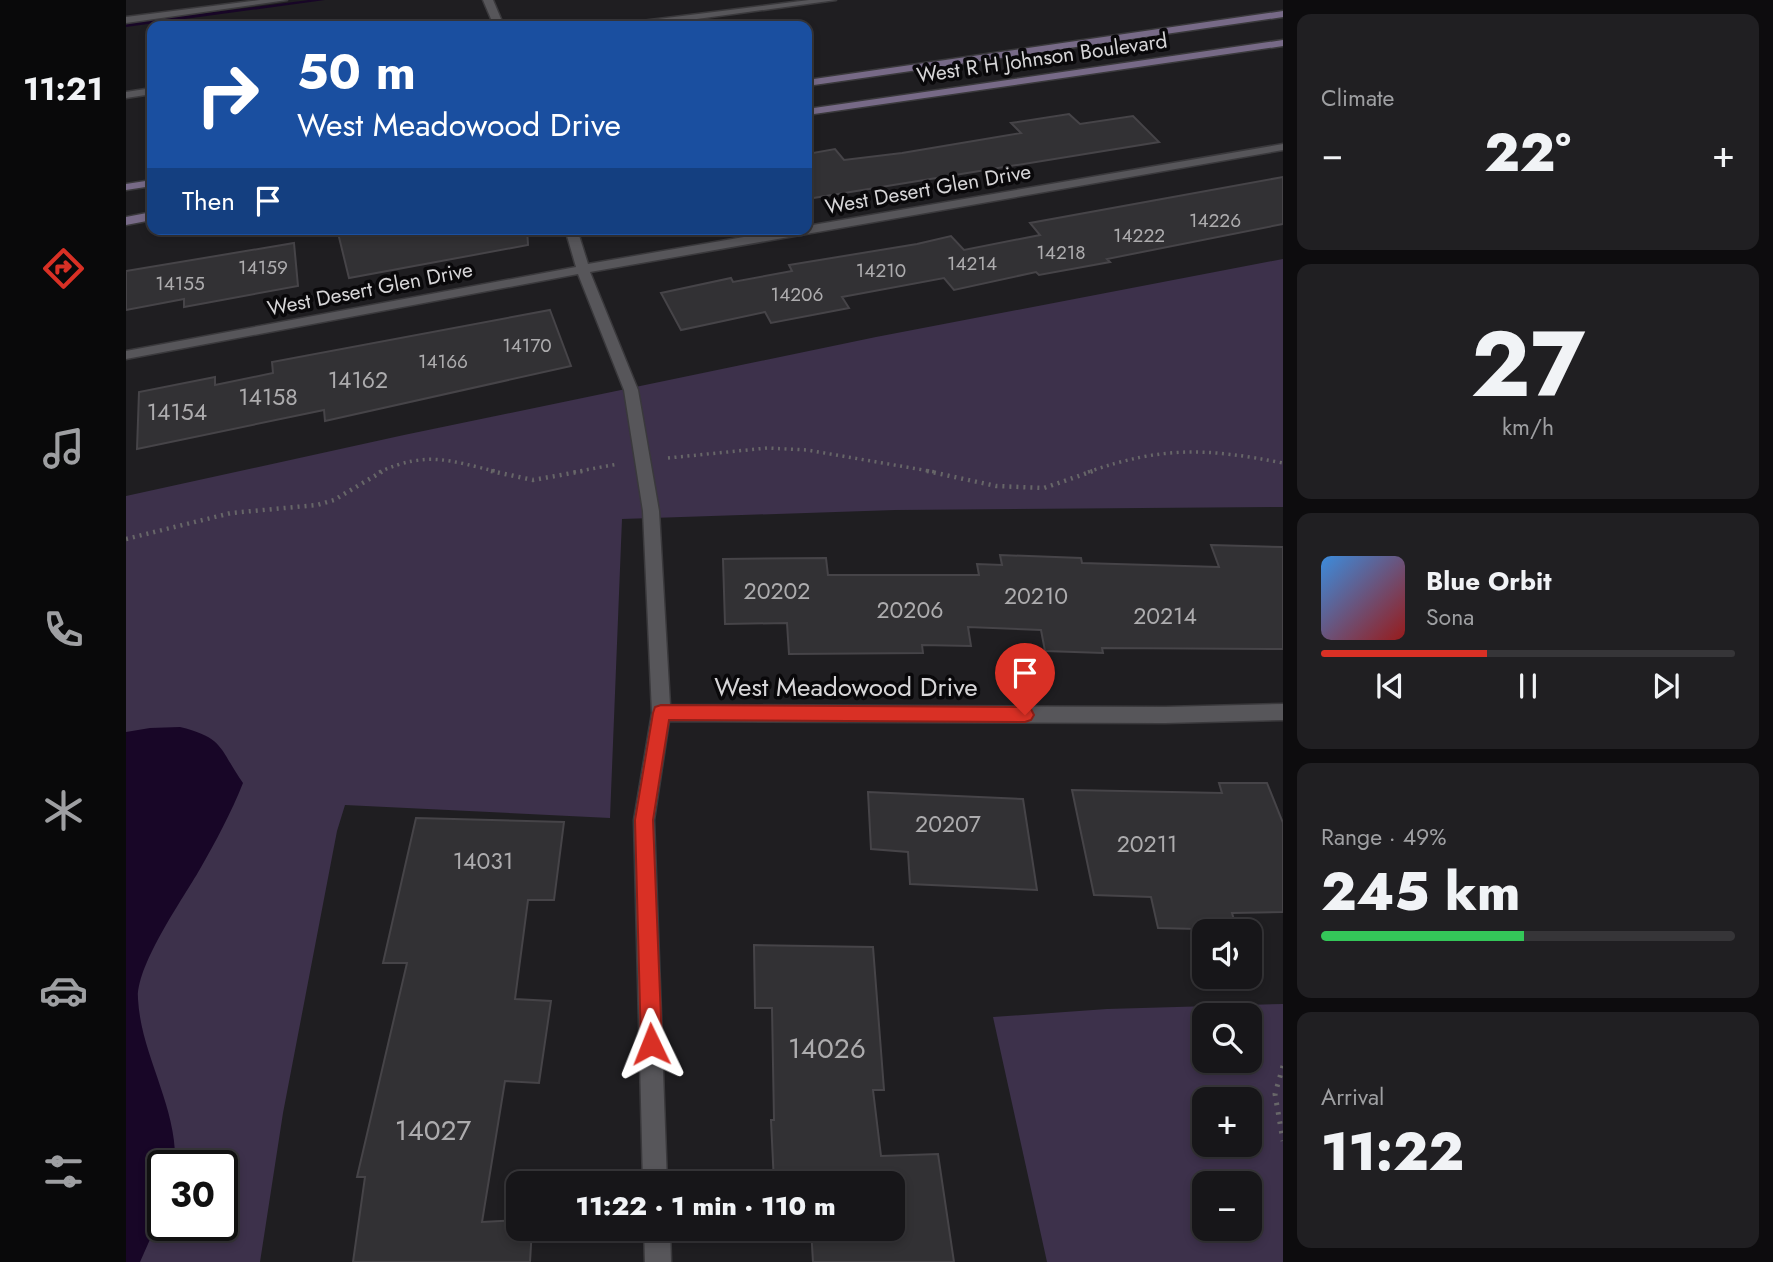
<!DOCTYPE html>
<meta charset="utf-8">
<style>
body{margin:0;font-family:Jost,sans-serif;background:#201f22;color:#f1f3f6;height:100vh;display:flex;flex-direction:column;font-size:26px;white-space:nowrap}
*{box-sizing:border-box;margin:0}
p{font-size:23px;color:#9e9fa2}
.icon{flex:none;width:38px;height:38px;fill:none;stroke:currentColor;stroke-width:2;stroke-linecap:round;stroke-linejoin:round}
.map{position:relative;flex:1;overflow:hidden}
.drawer{display:flex;flex-direction:column;gap:14px;padding:14px;background:#0d0c0e;width:490px}
.drawer>*{flex:none}
.banner{position:absolute;left:21px;top:21px;width:665px;height:214px;border-radius:14px;box-shadow:0 4px 10px #0003,0 0 0 2px #363538;background:#1a4fa0;color:#fff;overflow:hidden}
.tools{position:absolute;left:1066px;top:919px;display:grid;gap:14px}
.tools a{display:grid;place-items:center;width:70px;height:70px;border-radius:14px;background:#171619;box-shadow:0 4px 10px #0003,0 0 0 2px #363538;font-size:35px}
.speed{position:absolute;left:21px;top:1150px;display:flex;gap:14px;font-size:35px;font-weight:700;text-align:center}
.speed>*{display:grid;place-content:center;width:91px;height:91px;border-radius:50%;background:#171619;box-shadow:0 4px 10px #0003,0 0 0 2px #363538;line-height:1}
.speed .limit{border:4px solid #111;border-radius:10px;background:#fff;color:#111}
.pin{position:absolute;display:grid;place-items:center;width:60px;height:60px;color:#fff;margin:-72px -30px;border-radius:50% 50% 50% 0;rotate:-45deg;box-shadow:0 0 7px #0007}
.pin .icon{rotate:45deg}
.me{position:absolute;width:77px;margin:-38px;rotate:358deg;stroke-linejoin:round;filter:drop-shadow(0 0 5px #0008)}
.turn{display:flex;align-items:center;gap:24px;height:147px;padding:0 35px;font-size:32px}
.turn .icon{width:91px;height:91px;stroke-width:2.5}
.turn b{display:block;font-size:49px;line-height:60px}
.then{display:flex;align-items:center;height:66px;padding:0 35px;background:#0003;gap:14px;font-size:26px}
.big{font-size:52px;font-weight:800;line-height:1.1}
.drawer .widget{flex:1;display:flex;flex-direction:column;justify-content:center;gap:10px;min-width:0;padding:0 24px;border-radius:14px;background:#201f22}
.drawer .dial{align-items:center;gap:0}
.dial b{font-size:91px;line-height:1}
.song{display:flex;align-items:center;gap:21px}
.cover{width:84px;height:84px;border-radius:10px;background:linear-gradient(135deg,hsl(210 70% 55%),hsl(0 70% 35%))}
.played{height:7px;border-radius:4px;background:linear-gradient(90deg,#d93025 40%,#363538 40%)}
.keys{display:flex;justify-content:space-around;direction:ltr}
.heat{display:flex;justify-content:space-between;align-items:center;font-size:38px;direction:ltr}
.charge{height:10px;border-radius:5px;background:linear-gradient(90deg,#34c759 49%,#363538 0)}
.trip{position:absolute;left:380px;top:1171px;width:399px;height:70px;border-radius:14px;background:#171619;box-shadow:0 4px 10px #0003,0 0 0 2px #363538;font-weight:800;line-height:70px;text-align:center}
main{display:flex;flex:1;min-height:0}
.tabs{display:flex;flex-direction:column;width:126px;justify-content:space-around;align-items:center;background:#09090a;color:#9e9fa2}
.tabs .icon{width:49px;height:49px}
.tabs .selected{color:#d93025}
.tabs b{font-size:32px;color:#f1f3f6}
.map>svg:first-child{display:block}
.green{fill:#3d314b;fill-rule:evenodd}
.water{fill:#180627}
.lines{fill:none;stroke-linecap:round;stroke-linejoin:round}
.stream{fill:#180627;fill-rule:evenodd}
.building{fill:#323134;stroke:#464448;stroke-width:2}
.minor-casing{stroke:#3a393c;stroke-width:3}
.tertiary-casing{stroke:#3a393c;stroke-width:3}
.secondary-casing{stroke:#3a393c;stroke-width:3}
.path-far2{stroke:#676668;stroke-width:3.5;stroke-dasharray:2 4.5;stroke-linecap:butt}
.path-far1{stroke:#676668;stroke-width:4.5;stroke-dasharray:2 5;stroke-linecap:butt}
.path{stroke:#676668;stroke-width:5;stroke-dasharray:2.5 7;stroke-linecap:butt}
.minor{fill:#57565a;fill-rule:evenodd}
.tertiary{fill:#57565a;fill-rule:evenodd}
.secondary{fill:#776a87;fill-rule:evenodd}
.route{fill:#d93025;stroke:#8d1f18;stroke-width:2}
.labels{text-anchor:middle;stroke-width:7;stroke-linejoin:round;paint-order:stroke}
.far-number-label{font-size:19px;fill:#adacae}
.far-street-label{font-size:21px;fill:#d6d5d7;stroke:#09080a}
.number-label{font-size:23px;fill:#adacae}
.street-label{font-size:26px;fill:#d6d5d7;stroke:#09080a}
.near-number-label{font-size:28px;fill:#adacae}
</style>
<main>
<nav class="tabs">
<b>11:21</b>
<svg class="icon selected" aria-label="directions" viewBox="0 0 24 24"><path d="M12 3l9 9-9 9-9-9zM9 14v-3h6M13 9l2 2-2 2"/></svg>
<svg class="icon" aria-label="music" viewBox="0 0 24 24"><path d="M9 18V5l10-2v13"/><circle cx="6" cy="18" r="3"/><circle cx="16" cy="16" r="3"/></svg>
<svg class="icon" aria-label="phone" viewBox="0 0 24 24"><path d="M5 4h4l2 5-3 2q2 4 5 5l2-3 5 2v4C11 20 4 13 5 4z"/></svg>
<svg class="icon" aria-label="climate" viewBox="0 0 24 24"><path d="M12 3v18M4 7l16 10M4 17L20 7"/></svg>
<svg class="icon" aria-label="car" viewBox="0 0 24 24"><path d="M5 17H2v-5l4-1 3-4h7l3 4 3 1v5h-3M9 17h6M6 11h13"/><circle cx="7" cy="17" r="2"/><circle cx="17" cy="17" r="2"/></svg>
<svg class="icon" aria-label="filters" viewBox="0 0 24 24"><path d="M4 7h16M4 17h16"/><circle cx="9" cy="7" r="2"/><circle cx="15" cy="17" r="2"/></svg>
</nav>
<div class="map">
<svg width="1157" height="1262" viewBox="0 0 1157 1262">
<rect width="100%" height="100%" fill="#1f1e21"/>
<path class="green" d="M1157 259V507L769 510 496 519 484 818 219 805 211 831 157 1113 134 1262H0V496L278 435 750 337ZM37 1166H96V1225H37Z
M1157 1004V1262H921L867 1017 981 1009ZM1078 1015H1124V1060H1078ZM1078 1099H1124V1144H1078ZM1078 1183H1124V1228H1078Z"/>
<path class="water" d="M54 727C99 738 93 749 117 783 105 813 90 841 74 869 57 899 10 965 12 999 15 1056 52 1107 49 1165L37 1166V1210L14 1262H0V732L24 728Z"/>
<g class="lines">
<path class="stream" d="M183 0H199L0 27V23Z"/>
</g>
<path class="building" d="M943 114 954 124 1007 116 1033 142 681 199V154L709 149 718 160 776 153 895 133 885 123Z
M1157 177V224L981 259 984 262 913 275 910 272 828 290 818 278 716 297 723 308 645 323 639 312 555 330 535 293 605 278 607 282 666 271 663 265 791 244 825 236 838 250 914 235 904 223Z
M211 229H401L402 245 223 278Z
M168 243 172 286 58 307V299L0 310V271Z
M424 310 445 366 199 421 198 410 11 449 13 392 89 377V385L147 373 146 362Z
M1085 545 1157 547V649L976 648 977 653 919 651 915 630 842 627 845 646 796 645 797 653 663 654 661 623 599 624 597 559 700 558 702 575H853L851 564 876 565 874 555 955 558 956 563 1093 567Z
M1093 783H1141L1157 823V912L1106 913 1111 930 1032 928 1025 897 968 895 946 790 1096 793Z
M742 792 897 799 911 890 784 884 782 852 745 849Z
M290 818 438 822 428 900H402L389 999 425 1001 413 1083 379 1081 356 1222 392 1220V1228H406L404 1262H227L239 1177H231L281 963H257Z
M628 945 747 947 758 1090H747L755 1156 812 1154 828 1262H687L685 1228H766V1183H648L645 1120H648L646 1008H629Z"/>
<g class="lines">
<g class="minor-casing">
<path id="minor" d="M134 0H161L0 23V17Z
M683 0H710L520 26H495L500 23Z
M26 88V94L0 98V92Z
M1157 144V150L464 272 512 390 533 511 544 705 1039 707 1157 704V720L1039 723 543 721 528 820 541 1183H517L508 820 526 713 517 511 498 390 452 274 0 359V351L450 267 439 229H451L462 264 664 229H681V226Z
M518 1228H544L545 1262H519Z"/>
</g>
<g class="tertiary-casing">
<path id="tertiary" d="M357 0H367L378 26H368Z"/>
</g>
<g class="secondary-casing">
<path id="secondary" d="M1157 11V17L681 86V80Z
M1157 40V46L681 115V109Z
M26 180V186L0 190V184Z
M26 212V220L0 225V217Z"/>
</g>
<path class="path-far2" d="M542 458 641 448 681 450 809 472
M253 472C303 450 323 461 373 472
M448 472 492 464
M962 472C1037 446 1080 448 1157 463"/>
<path class="path-far1" d="M365 471 407 480 457 471
M801 471 870 486 918 488 967 471
M0 539 105 513 191 505 208 500 257 471"/>
<path class="path" d="M1157 1066 1149 1094 1157 1141"/>
<use href="#minor" class="minor"/>
<use href="#tertiary" class="tertiary"/>
<use href="#secondary" class="secondary"/>
</g>
<path class="route" d="M535 705 899 707 905 709 908 715 905 720 899 722 543 720 527 820 536 1044 533 1051 525 1054 518 1051 515 1044 509 820 527 713 529 707Z"/>
<g class="labels">
<g class="far-number-label">
<text x="1089" y="227">14226</text>
<text x="1013" y="242">14222</text>
<text x="935" y="259">14218</text>
<text x="846" y="270">14214</text>
<text x="137" y="274">14159</text>
<text x="755" y="277">14210</text>
<text x="54" y="290">14155</text>
<text x="671" y="301">14206</text>
<text x="401" y="352">14170</text>
<text x="317" y="368">14166</text>
</g>
<g class="far-street-label">
<text transform="translate(916 58) rotate(-8)" y="7">West R H Johnson Boulevard</text>
<text transform="translate(802 189) rotate(-10)" y="7">West Desert Glen Drive</text>
<text transform="translate(244 289) rotate(-11)" y="7">West Desert Glen Drive</text>
</g>
<g class="number-label">
<text x="232" y="388">14162</text>
<text x="142" y="405">14158</text>
<text x="51" y="420">14154</text>
<text x="651" y="599">20202</text>
<text x="910" y="604">20210</text>
<text x="784" y="618">20206</text>
<text x="1039" y="624">20214</text>
<text x="822" y="832">20207</text>
<text x="1021" y="852">20211</text>
<text x="357" y="869">14031</text>
</g>
<g class="street-label">
<text x="720" y="696">West Meadowood Drive</text>
</g>
<g class="near-number-label">
<text x="701" y="1058">14026</text>
<text x="307" y="1140">14027</text>
</g>
</g>
</svg>
<div class="tools">
<a><svg class="icon" aria-label="sound" viewBox="0 0 24 24"><path d="M4 9h4l5-4v14l-5-4H4zM17 9q2 3 0 6"/></svg></a>
<a><svg class="icon" aria-label="search" viewBox="0 0 24 24"><circle cx="10" cy="10" r="6"/><path d="M15 15l6 6"/></svg></a>
<a>+</a>
<a>−</a>
</div>
<div class="speed"><div class="limit">30</div></div>
<div class="pin" style="left:899px;top:715px;background:#d93025"><svg class="icon" aria-label="arrive" viewBox="0 0 24 24"><path d="M6 21V4h12l-3 4 3 4H6"/></svg></div>
<svg class="me" style="left:525px;top:1044px" viewBox="-20 -20 40 40"><path d="M0-17L14 15 0 8-14 15z" fill="#d93025" stroke="#fff" stroke-width="4"/></svg>
<div class="trip">11:22 · 1 min · 110 m</div>
<div class="banner">
<div class="turn"><svg class="icon" aria-label="right" viewBox="0 0 24 24"><path d="M7 20v-9h11M14 6l5 5-5 5"/></svg><div><b>50 m</b>West Meadowood Drive</div></div>
<div class="then">Then<svg class="icon" aria-label="arrive" viewBox="0 0 24 24"><path d="M6 21V4h12l-3 4 3 4H6"/></svg></div>
</div>
</div>
<section class="drawer">
<div class="widget"><p>Climate</p>
<div class="heat"><a>−</a><b class="big">22°</b><a>+</a></div>
</div>
<div class="widget dial"><b>27</b><p>km/h</p></div>
<div class="widget">
<div class="song"><i class="cover"></i><div><b>Blue Orbit</b><p>Sona</p></div></div>
<div class="played"></div>
<div class="keys"><svg class="icon" aria-label="previous" viewBox="0 0 24 24"><path d="M18 5L8 12l10 7zM5 5v14"/></svg><svg class="icon" aria-label="pause" viewBox="0 0 24 24"><path d="M8 5v14M16 5v14"/></svg><svg class="icon" aria-label="next" viewBox="0 0 24 24"><path d="M6 5l10 7-10 7zM19 5v14"/></svg></div>
</div>
<div class="widget"><p>Range · 49%</p><b class="big">245 km</b><div class="charge"></div></div>
<div class="widget"><p>Arrival</p><b class="big">11:22</b></div>
</section>
</main>
